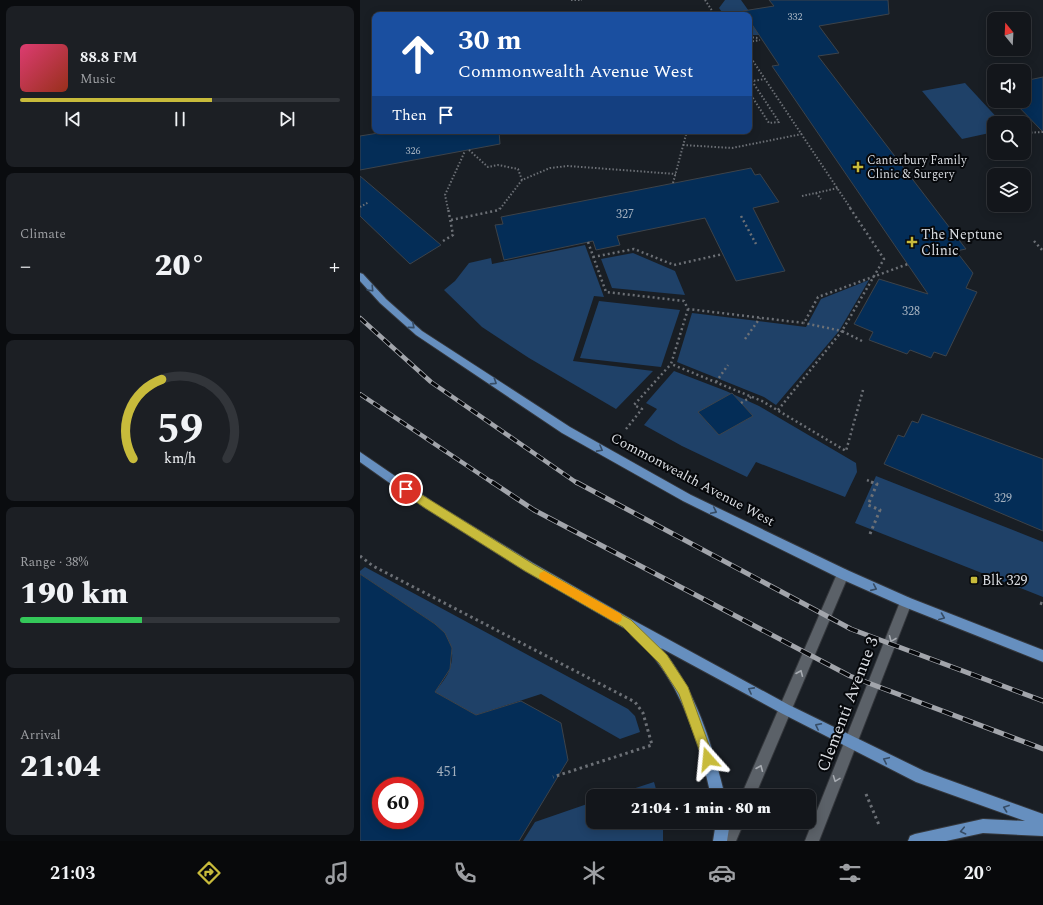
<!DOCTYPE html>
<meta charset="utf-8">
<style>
body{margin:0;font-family:Spectral,serif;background:#1c1f24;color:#f1f3f6;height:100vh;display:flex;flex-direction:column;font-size:15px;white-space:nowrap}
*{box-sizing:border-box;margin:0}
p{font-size:13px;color:#9d9fa3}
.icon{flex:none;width:22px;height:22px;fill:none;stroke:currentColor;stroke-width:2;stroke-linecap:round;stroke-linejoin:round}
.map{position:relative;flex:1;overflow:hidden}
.drawer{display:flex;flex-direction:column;gap:6px;padding:6px;background:#0a0c0f;width:360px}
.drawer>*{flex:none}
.banner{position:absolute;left:12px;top:12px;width:380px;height:122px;border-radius:8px;box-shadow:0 2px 10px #0003,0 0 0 1px #32353a;background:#1a4fa0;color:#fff;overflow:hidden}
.needle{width:26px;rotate:342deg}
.controls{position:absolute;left:627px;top:12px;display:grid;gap:8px}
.controls a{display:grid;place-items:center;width:44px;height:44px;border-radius:8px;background:#13161b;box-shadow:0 2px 10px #0003,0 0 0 1px #32353a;font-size:20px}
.speed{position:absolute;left:12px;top:777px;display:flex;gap:8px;font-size:20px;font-weight:700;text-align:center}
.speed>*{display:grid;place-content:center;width:52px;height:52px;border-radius:50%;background:#13161b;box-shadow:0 2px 10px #0003,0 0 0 1px #32353a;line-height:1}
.speed .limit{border:6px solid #d22;background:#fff;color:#111}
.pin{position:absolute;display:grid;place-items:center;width:34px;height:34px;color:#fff;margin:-17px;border:2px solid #fff;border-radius:50%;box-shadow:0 1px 4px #0007}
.me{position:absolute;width:44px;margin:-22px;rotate:342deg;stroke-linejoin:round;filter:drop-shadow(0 0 3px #0008)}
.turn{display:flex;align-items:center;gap:14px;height:84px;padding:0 20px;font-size:18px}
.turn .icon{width:52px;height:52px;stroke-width:2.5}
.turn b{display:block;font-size:28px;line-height:34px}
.then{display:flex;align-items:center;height:38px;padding:0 20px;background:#0003;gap:8px;font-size:15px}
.big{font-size:30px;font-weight:800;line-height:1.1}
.drawer .widget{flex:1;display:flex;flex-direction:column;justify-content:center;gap:6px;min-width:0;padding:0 14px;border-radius:8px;background:#1c1f24}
.drawer .dial{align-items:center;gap:0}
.dial svg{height:104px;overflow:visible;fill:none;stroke:#32353a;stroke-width:7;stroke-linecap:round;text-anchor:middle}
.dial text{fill:#f1f3f6;stroke:none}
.song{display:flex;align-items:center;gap:12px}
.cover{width:48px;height:48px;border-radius:6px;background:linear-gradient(135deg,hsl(340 70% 55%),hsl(10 70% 35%))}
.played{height:4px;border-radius:2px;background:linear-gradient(90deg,#c8bb3b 60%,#32353a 60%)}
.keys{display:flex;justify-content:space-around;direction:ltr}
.heat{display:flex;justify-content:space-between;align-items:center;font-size:22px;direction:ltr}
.charge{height:6px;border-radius:3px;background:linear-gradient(90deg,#34c759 38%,#32353a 0)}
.trip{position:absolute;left:226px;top:789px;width:230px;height:40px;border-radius:8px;background:#13161b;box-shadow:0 2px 10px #0003,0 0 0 1px #32353a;font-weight:800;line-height:40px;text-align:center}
.tab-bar{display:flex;height:64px;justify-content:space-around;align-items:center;background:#08090b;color:#9d9fa3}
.tab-bar .icon{width:28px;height:28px}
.tab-bar .selected{color:#c8bb3b}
.tab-bar b{font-size:18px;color:#f1f3f6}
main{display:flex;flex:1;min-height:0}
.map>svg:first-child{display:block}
.green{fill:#1f4168}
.building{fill:#042d57;stroke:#3d434a;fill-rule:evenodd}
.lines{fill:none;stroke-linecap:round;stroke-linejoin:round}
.minor-casing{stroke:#34373c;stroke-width:2}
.major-casing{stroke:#34373c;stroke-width:2}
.path-far2{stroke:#6c7076;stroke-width:2;stroke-dasharray:1.5 2;stroke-linecap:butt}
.path-far1{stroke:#6c7076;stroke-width:2.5;stroke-dasharray:2 3;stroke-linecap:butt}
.path{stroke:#6c7076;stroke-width:3;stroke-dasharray:2.5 3.5;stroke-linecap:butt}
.minor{fill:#5b6168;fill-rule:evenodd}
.major{fill:#668fbf;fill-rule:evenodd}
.rail-far1-casing{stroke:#a2a5ab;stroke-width:4.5}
.rail-casing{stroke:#a2a5ab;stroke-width:5}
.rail-far1{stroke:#06080b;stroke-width:3;stroke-dasharray:8;stroke-linecap:butt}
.rail{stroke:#06080b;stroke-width:3.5;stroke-dasharray:11;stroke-linecap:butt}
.oneway{stroke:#364c65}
.oneway2{stroke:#a7abb1}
.route{fill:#c8bb3b;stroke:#827a26}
.slow{fill:#f59e0b}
.poi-dot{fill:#c8bb3b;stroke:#06080b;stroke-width:1.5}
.labels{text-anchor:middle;stroke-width:4;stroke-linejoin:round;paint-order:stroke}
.far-number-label{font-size:10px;fill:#a4b0be}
.far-poi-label{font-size:12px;fill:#d9dce1;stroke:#06080b;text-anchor:start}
.number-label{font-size:12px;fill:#a4b0be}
.poi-label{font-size:14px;fill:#d9dce1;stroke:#06080b;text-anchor:start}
.street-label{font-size:14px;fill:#d9dce1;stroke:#06080b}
.near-number-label{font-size:14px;fill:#a4b0be}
.near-street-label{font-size:17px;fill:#d9dce1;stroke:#06080b}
</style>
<main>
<section class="drawer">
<div class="widget">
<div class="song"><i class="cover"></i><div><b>88.8 FM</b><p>Music</p></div></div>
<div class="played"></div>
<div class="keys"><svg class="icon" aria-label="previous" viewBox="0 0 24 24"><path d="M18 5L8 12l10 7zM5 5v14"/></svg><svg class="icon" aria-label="pause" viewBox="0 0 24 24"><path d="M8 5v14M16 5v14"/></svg><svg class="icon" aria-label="next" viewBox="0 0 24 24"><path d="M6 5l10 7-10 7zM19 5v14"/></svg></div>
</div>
<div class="widget"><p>Climate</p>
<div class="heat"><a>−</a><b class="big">20°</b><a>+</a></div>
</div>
<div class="widget dial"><svg viewBox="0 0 100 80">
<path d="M14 69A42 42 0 1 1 86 69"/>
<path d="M14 69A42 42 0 0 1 36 8" stroke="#c8bb3b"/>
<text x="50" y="56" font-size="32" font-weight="700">59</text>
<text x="50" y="72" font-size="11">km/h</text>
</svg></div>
<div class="widget"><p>Range · 38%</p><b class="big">190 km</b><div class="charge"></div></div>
<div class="widget"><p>Arrival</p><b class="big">21:04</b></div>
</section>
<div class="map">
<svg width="683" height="841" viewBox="0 0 683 841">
<rect width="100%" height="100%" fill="#191e24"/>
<path class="green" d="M365 0H381L406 35H389V15H364L359 8Z
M605 83 642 123H634V132L602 139 562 91Z
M225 245 244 297 234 296 213 361 293 371 256 409 169 358 122 327 84 290 95 281 109 263 131 258 132 264Z
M273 253 315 271 325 295 252 288 241 259Z
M509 280 479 331 416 405 404 397 317 362 332 313 446 327 461 299Z
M239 301 320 310 301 367 220 358Z
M314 371 366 391 399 406 496 463 497 472 485 497 396 462 387 477 322 446 284 425 297 409 286 403Z
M516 476 683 542V597L495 523Z
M5 567 268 709 275 716 280 732 260 739 181 694 116 715 75 692C80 685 88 676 90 668 96 650 89 636 75 624L0 574V571Z
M294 782 298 796H251Z
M233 802V822H303V841H163L175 822Z"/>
<path class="building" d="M409 0H528L529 14 459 26 479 53 458 56 606 249 596 251 613 273 606 288 617 292 586 356 574 352 571 358 550 350 547 354 509 340 513 332 494 324 519 279 568 294 412 66 419 65 389 20V15H385L383 11 414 6Z
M683 77V132L653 101H664V81Z
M31 131H139L140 144 0 170V136Z
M391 168 395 175 400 174 419 202 393 208 425 271 376 281 345 218 257 236 260 245 236 250 233 241 144 260 135 225 143 224 141 217Z
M0 176 81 245 50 264 0 216Z
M372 393 393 416 359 435 338 412Z
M562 414 683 459V531L524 464 538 435 544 437 552 421 558 423Z
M0 574 75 624 85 633 92 648 90 669 75 692 116 715 161 701 201 723 208 760 159 841H0ZM21 786H55V820H21Z"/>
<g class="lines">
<g class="minor-casing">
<path id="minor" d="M483 569 487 570 489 574 395 796H381L477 574 479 570Z
M546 597 550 598 552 602 459 841H445L540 602 542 598Z
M370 822H384L376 841H362Z"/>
</g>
<g class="major-casing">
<path id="major" d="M0 273 3 274 26 299 62 331 210 427 331 495 487 570 550 598 683 650V662L542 606 479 578 323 501 202 433 56 335 20 303 0 281Z
M0 452 73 502 173 563 271 619 429 705 564 771 683 814V836L623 833 586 841H548L550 836 555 834 623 819 665 821 556 782 421 713 301 648C336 690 352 744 365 796H351C340 748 326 698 295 659 288 650 279 643 271 635L269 631 165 571 65 508 0 462Z
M356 822H370L367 841H353Z"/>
</g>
<path class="path-far2" d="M211 0H222
M345 0 355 15
M389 37 398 38
M389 42 400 40
M389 55 491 209
M389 92 409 123 419 122 392 81 405 79
M664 133 683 132
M323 145 372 148 442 134
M109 150 128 167 138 165 158 169 162 180
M313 183 327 131
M456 193 461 199
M442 196 478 188
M0 207 9 202
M88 209 85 195 105 151
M140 209 162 180 190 168 208 166 316 174"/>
<path class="path-far1" d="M490 208 524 259 482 331 502 341
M381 216 396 244
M91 220 139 210 140 208
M83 241 93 235 88 208
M674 241 683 251
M228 242 246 292 324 301 328 309 444 323 458 297 548 264
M233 257 274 249 314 265 363 254
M328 309 311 364 402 401 486 451 503 390
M385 339 400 318
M356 382 368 365
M381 403 391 397
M418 410 482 331 444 323
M266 429 282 409 274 405 311 364
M507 480 514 483"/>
<path class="path" d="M510 534 520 510 508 505 517 484 511 482
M0 556 13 566 275 702 283 713 292 745 193 777
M680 603 683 604
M506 794 519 825"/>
<use href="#minor" class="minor"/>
<use href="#major" class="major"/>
<g class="rail-far1-casing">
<path id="rail-far1" d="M0 318 71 382 217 483
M0 394 133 483"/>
</g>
<g class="rail-casing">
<path id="rail" d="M132 482 174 510 490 676 683 749
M216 482 491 629 683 701"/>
</g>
<use href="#rail-far1" class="rail-far1"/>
<use href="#rail" class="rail"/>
</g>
<defs><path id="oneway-chevron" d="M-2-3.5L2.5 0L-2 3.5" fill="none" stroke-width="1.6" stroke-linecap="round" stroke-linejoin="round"/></defs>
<g class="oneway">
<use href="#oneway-chevron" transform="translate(11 289) rotate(47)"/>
<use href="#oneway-chevron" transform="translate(52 326) rotate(41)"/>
<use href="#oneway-chevron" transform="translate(134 382) rotate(33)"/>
<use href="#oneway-chevron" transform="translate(240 449) rotate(29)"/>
<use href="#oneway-chevron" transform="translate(354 511) rotate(26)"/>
<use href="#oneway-chevron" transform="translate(514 588) rotate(24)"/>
<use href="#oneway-chevron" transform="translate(582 617) rotate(22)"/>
<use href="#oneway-chevron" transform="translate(391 690) rotate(-152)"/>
<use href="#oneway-chevron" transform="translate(458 726) rotate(-153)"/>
<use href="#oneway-chevron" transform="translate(526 760) rotate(-155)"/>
<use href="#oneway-chevron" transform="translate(646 808) rotate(-160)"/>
<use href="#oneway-chevron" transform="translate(603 831) rotate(168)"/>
</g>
<g class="oneway2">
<use href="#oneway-chevron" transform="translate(532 639) rotate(112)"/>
<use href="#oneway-chevron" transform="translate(440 673) rotate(-67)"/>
<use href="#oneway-chevron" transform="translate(400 768) rotate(-67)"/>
<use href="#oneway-chevron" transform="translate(476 779) rotate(111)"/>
</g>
<path class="route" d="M46 485 173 564 271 620 307 655 328 687 354 759 352 763 348 765 344 763 319 694 299 663 263 627 165 571 65 508 42 492 41 489 42 486Z"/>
<path class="slow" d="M184 571 261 614 262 617 261 621 257 623 253 621 180 579 179 576 180 573Z"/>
<g class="poi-dot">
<path d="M496 161h4v4h4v4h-4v4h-4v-4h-4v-4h4z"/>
<path d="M550 236h4v4h4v4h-4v4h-4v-4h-4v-4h4z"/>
<rect x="610" y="576" width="8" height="8" rx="2"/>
</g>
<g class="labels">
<g class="far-number-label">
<text x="435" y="20">332</text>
<text x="53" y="154">326</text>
</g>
<g class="far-poi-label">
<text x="507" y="164">Canterbury Family<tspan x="507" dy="14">Clinic &amp; Surgery</tspan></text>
</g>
<g class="number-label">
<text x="265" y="218">327</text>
<text x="551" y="315">328</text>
<text x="643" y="502">329</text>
</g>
<g class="poi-label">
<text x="561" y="239">The Neptune<tspan x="561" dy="16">Clinic</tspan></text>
<text x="622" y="585">Blk 329</text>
</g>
<g class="street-label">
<text transform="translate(333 479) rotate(28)" y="5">Commonwealth Avenue West</text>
</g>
<g class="near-number-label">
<text x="87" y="776">451</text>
</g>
<g class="near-street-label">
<text transform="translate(487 704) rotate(-69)" y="6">Clementi Avenue 3</text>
</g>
</g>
</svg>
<div class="controls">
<a><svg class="needle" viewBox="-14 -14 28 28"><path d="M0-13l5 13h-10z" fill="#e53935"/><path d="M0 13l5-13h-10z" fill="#9d9fa3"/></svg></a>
<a><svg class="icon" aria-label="sound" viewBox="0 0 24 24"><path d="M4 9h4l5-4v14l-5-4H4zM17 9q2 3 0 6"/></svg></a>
<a><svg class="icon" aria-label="search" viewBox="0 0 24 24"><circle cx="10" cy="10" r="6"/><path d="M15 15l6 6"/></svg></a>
<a><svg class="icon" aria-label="layers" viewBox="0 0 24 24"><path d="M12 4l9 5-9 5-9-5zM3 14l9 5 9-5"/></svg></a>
</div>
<div class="speed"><div class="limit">60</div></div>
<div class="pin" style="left:46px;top:489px;background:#d93025"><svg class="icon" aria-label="arrive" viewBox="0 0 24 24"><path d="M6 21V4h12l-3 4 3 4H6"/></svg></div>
<svg class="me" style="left:348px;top:759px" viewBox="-20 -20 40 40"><path d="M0-17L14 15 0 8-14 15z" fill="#c8bb3b" stroke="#fff" stroke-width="4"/></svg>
<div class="trip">21:04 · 1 min · 80 m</div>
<div class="banner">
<div class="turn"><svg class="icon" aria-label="ahead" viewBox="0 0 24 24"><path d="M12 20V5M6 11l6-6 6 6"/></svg><div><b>30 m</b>Commonwealth Avenue West</div></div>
<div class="then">Then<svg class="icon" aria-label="arrive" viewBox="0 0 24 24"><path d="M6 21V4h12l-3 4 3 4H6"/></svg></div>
</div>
</div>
</main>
<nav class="tab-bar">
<b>21:03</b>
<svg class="icon selected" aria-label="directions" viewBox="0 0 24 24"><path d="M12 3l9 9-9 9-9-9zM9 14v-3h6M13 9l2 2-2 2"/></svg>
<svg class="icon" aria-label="music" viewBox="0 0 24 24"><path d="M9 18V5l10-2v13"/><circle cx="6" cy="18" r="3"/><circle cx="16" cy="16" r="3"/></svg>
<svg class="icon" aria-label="phone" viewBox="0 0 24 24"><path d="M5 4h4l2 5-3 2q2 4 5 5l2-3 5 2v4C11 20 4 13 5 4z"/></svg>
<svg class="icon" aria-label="climate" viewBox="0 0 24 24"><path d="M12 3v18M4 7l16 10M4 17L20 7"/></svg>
<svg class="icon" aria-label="car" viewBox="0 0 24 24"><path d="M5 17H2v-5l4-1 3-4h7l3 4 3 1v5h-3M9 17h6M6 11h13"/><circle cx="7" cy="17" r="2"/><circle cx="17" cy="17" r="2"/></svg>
<svg class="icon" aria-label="filters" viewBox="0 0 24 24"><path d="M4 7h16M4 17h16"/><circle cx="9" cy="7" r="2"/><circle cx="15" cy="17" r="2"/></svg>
<b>20°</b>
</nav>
